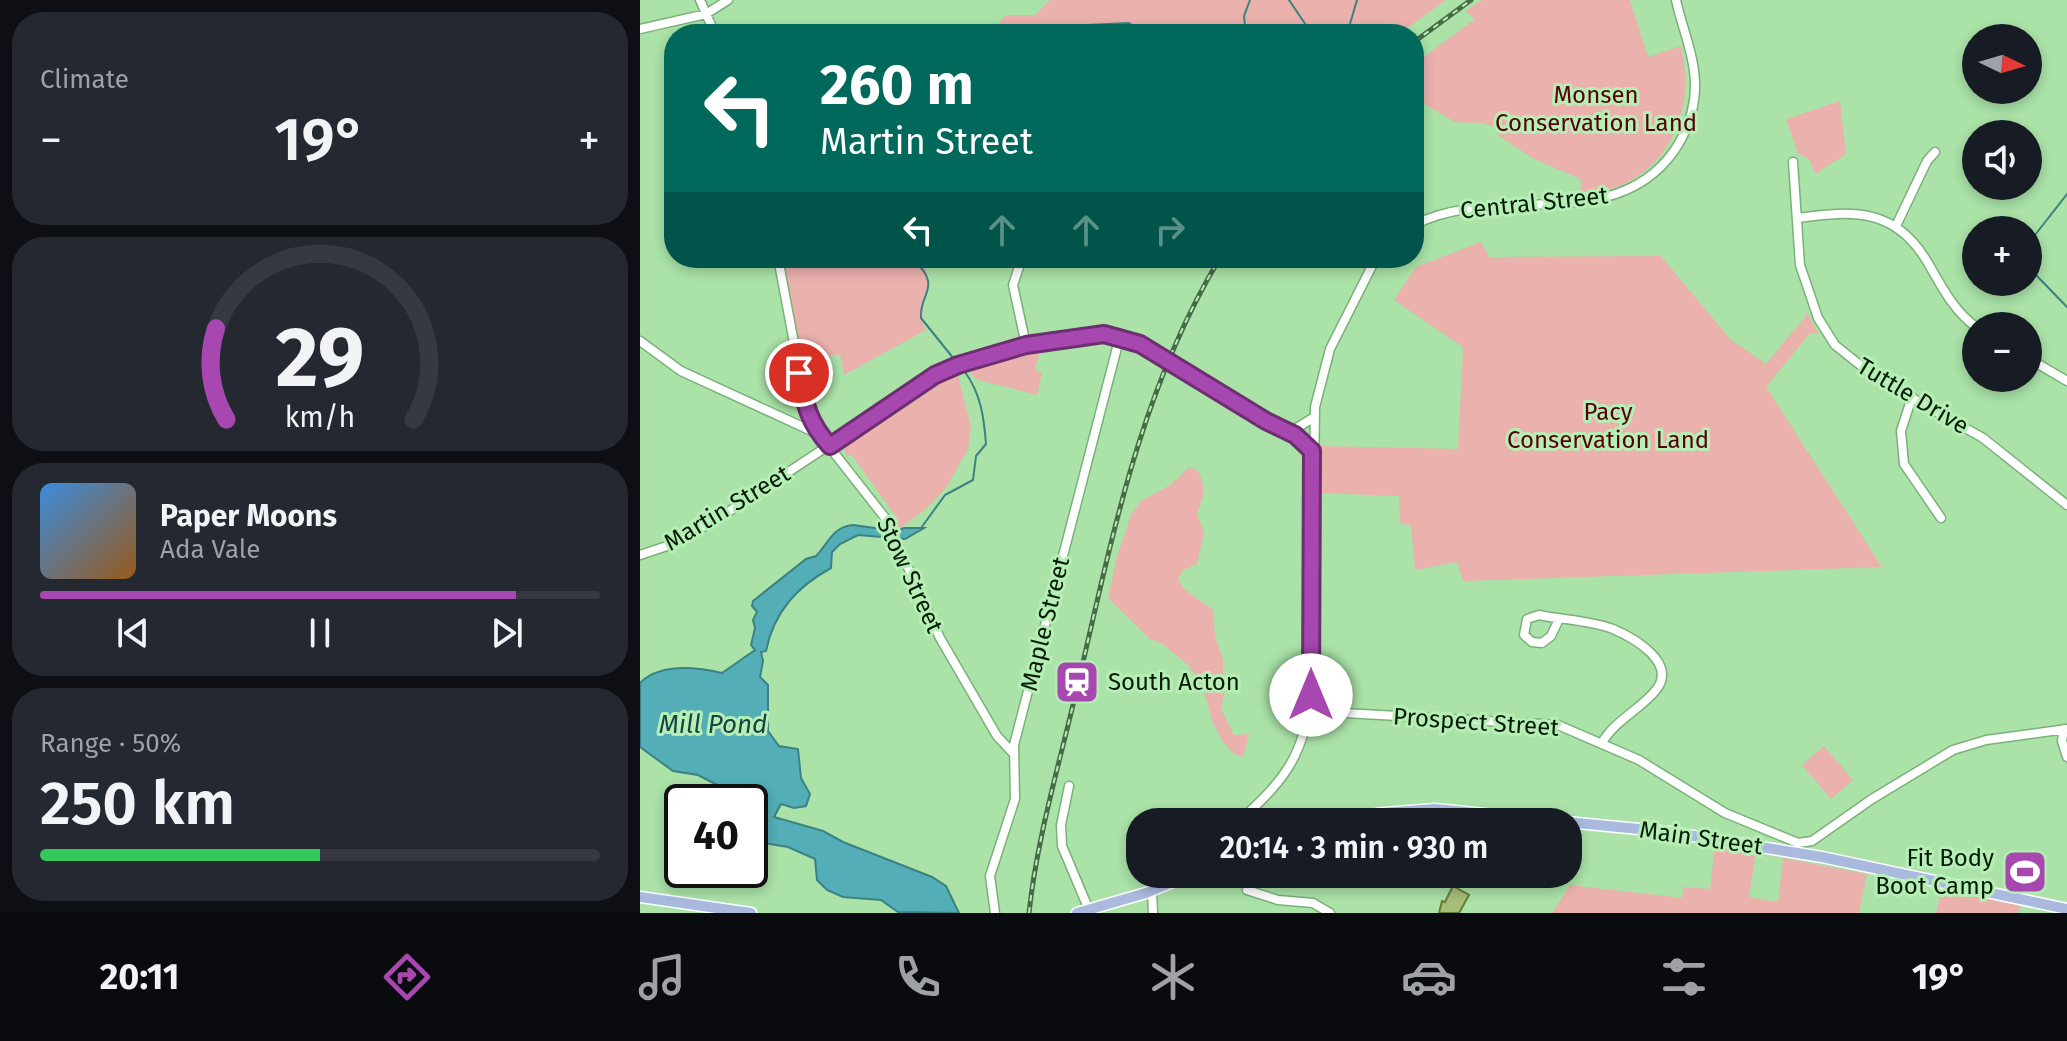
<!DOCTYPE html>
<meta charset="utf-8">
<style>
body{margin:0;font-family:"Fira Sans",sans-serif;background:#242831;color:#f1f3f6;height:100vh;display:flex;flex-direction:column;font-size:30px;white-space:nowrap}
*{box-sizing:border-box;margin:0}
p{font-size:26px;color:#9ea1a6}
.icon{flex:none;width:44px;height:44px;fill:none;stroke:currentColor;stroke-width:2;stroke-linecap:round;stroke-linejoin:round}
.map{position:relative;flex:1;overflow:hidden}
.drawer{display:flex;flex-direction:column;gap:12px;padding:12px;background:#0d0f14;width:640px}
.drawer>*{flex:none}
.top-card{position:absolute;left:24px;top:24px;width:760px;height:244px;border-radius:32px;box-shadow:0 4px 12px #0003;background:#00695c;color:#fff;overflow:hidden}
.needle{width:52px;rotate:95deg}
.tools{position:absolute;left:1322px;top:24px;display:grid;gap:16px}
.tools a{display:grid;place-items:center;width:80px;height:80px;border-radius:50%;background:#171b24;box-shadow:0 4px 12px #0003;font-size:40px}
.speed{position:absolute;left:24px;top:784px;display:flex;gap:16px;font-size:40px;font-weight:700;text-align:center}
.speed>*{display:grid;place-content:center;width:104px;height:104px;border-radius:50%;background:#171b24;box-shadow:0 4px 12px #0003;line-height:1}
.speed .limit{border:4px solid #111;border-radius:12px;background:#fff;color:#111}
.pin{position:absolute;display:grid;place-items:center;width:68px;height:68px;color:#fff;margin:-34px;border:4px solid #fff;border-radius:50%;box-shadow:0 2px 8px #0007}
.me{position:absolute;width:88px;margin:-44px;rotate:0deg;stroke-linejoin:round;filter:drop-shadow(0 0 6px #0008)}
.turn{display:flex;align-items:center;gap:28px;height:168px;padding:0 24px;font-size:36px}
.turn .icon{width:104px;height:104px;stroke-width:2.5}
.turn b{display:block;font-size:56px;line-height:68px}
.lanes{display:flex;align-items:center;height:76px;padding:0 24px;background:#0003;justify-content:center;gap:40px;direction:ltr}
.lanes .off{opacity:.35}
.big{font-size:60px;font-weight:600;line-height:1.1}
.drawer .card{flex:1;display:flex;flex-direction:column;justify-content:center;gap:12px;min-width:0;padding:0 28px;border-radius:32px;background:#242831}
.drawer .dial{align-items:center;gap:0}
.dial svg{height:208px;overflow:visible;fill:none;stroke:#363941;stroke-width:7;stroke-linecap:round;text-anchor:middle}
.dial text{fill:#f1f3f6;stroke:none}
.song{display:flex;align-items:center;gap:24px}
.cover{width:96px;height:96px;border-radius:12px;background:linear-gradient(135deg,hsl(210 70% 55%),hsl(30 70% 35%))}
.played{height:8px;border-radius:4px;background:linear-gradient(90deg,#a747b0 85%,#363941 85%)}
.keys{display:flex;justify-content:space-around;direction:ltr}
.heat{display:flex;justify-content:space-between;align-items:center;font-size:44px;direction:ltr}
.charge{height:12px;border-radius:6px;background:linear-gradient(90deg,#34c759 50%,#363941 0)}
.trip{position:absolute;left:486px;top:808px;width:456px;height:80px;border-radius:32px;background:#171b24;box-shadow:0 4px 12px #0003;font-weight:600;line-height:80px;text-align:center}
.menu{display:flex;height:128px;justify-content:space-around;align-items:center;background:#090b0e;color:#9ea1a6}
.menu .icon{width:56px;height:56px}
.menu .selected{color:#a747b0}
.menu b{font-size:36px;color:#f1f3f6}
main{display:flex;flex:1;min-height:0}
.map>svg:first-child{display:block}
.green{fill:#eab1ad}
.water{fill:#53aeb7;stroke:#3c8282;stroke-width:2}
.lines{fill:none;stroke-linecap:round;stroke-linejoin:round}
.stream{stroke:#3c8282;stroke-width:2}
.building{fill:#a6be78;stroke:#667c37;stroke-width:2}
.minor-casing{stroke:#7ab179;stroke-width:11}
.major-casing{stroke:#fff;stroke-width:13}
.minor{stroke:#fff;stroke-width:8}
.major{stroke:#a9bade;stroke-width:10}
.rail-casing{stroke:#476a47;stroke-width:5}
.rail{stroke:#b6efb5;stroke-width:2;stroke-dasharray:6;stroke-linecap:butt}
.route-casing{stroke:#6d2e72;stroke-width:20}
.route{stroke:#a747b0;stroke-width:14}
.labels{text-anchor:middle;stroke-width:6;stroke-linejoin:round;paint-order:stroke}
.park-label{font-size:24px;fill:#570009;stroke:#b6efb5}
.street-label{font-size:24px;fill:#061b06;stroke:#b6efb5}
.poi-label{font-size:24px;fill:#061b06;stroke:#b6efb5;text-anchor:start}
.water-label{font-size:26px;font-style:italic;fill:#174246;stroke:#b6efb5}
</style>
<main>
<section class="drawer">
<div class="card"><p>Climate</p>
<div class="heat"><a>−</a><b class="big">19°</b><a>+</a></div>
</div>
<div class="card dial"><svg viewBox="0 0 100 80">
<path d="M14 69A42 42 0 1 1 86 69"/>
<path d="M14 69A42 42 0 0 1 10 34" stroke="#a747b0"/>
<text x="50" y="56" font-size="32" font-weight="700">29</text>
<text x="50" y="72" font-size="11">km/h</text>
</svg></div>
<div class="card">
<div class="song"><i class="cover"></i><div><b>Paper Moons</b><p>Ada Vale</p></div></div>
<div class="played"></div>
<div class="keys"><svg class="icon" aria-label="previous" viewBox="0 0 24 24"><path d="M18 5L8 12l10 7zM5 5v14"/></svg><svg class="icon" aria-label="pause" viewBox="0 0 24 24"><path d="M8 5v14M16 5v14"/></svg><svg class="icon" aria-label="next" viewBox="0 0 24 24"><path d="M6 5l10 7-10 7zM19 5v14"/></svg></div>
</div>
<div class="card"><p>Range · 50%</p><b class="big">250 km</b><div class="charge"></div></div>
</section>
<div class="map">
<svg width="1427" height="913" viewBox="0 0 1427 913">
<rect width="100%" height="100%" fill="#aae2a8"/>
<path class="green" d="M410 0H806L759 34H349L366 15H395Z
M842 0H990L1008 57 1041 46C1055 103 1035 164 977 187 965 192 952 192 940 195L941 179 894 159 858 135 860 129 843 123 815 122 774 98V64L835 19 825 11Z
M1200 101 1206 154 1175 174 1170 160 1158 153 1146 119Z
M841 242 849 257 1021 256 1091 340 1126 364 1166 316V311L1178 333H1170L1126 387 1242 567 823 581 817 562 775 570 771 525 760 524 759 496 680 493 679 446 818 449 823 347 754 300 776 267Z
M143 258H277C303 280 273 303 286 330L204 375 200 354 162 361Z
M400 350 395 370 402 372 397 395 335 379 327 367Z
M317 372 331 426 328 449 305 489 288 507 257 531 252 522 257 518 211 454 207 457 204 448 213 439 215 441 295 387V383Z
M549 467 557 470C568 489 563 496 557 514L564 533 557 564 543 570 538 579 544 589 573 610 575 636 583 660V678L586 685 581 709 594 735 609 734 603 757 593 753 582 741 572 720 563 688 548 665 523 644 510 639 468 598 477 556 492 513 501 501 530 485Z
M1184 746 1213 780 1191 799 1162 765Z
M1075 845 1116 852 1109 897 1138 902 1143 858 1227 874 1219 913H912L930 885 1042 898 1044 887 1070 889Z
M1302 889 1382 905 1377 913H1296Z"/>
<path class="water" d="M213 525 235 528 249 534 264 528H284L265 539 218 535 200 544 192 552 191 568C158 586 134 611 126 651L121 652 123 661 120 677 128 685V731L139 746 158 749 161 778 170 794 166 806 154 808 141 804 134 817 183 831 203 842 292 877 306 886 319 913 258 912 241 900 203 897 187 890 177 880 175 859 148 847 124 843 110 833V810L119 807 118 797 85 789 58 775 33 771 0 747V683C20 663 56 667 82 673L115 650 111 645 115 628 113 620 117 612 112 606 113 601 166 559 176 556C189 543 192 527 213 525Z"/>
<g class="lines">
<path class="stream" d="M649 0 672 34
M390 34 394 29 406 27 489 23 504 34
M606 34 604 16 610 0
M707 34 717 0
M1427 194 1395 235 1396 275 1427 307
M218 258 226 262 239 258
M272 258C304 288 279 292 281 318L314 359
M281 528 305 495 333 480 336 456 346 444C344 418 341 394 325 372"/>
</g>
<path class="building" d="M813 886 829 895 819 913H799L802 901 805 902Z"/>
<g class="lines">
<g class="minor-casing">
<path id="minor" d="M60 0 75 34
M0 29 66 14 88 0
M1153 162 1160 265 1178 318 1195 345 1235 377 1343 438 1427 505
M1158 218C1214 210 1256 208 1288 263 1302 287 1313 310 1336 327
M774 225C856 182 973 237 1034 151 1050 128 1058 99 1054 71 1051 46 1041 24 1036 0
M1256 226 1287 161 1295 152
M138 258 165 401 173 426 246 519 300 638 357 736 373 753
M382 258 373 285 386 345
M0 341 41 371 176 433
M1388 358 1427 381
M1272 397 1261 431 1264 464 1301 518
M646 430 672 451
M0 555 33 544 79 518 295 375C347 352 451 318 504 346L645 429H655L673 418
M919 619 911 636 902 643 892 642 884 635 887 619 899 615C923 620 950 620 973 629 994 638 1038 663 1016 690 1001 709 974 721 962 743
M669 711 918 725 999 760 1085 813 1158 843 1172 841 1232 799 1313 750 1346 740 1427 729
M1424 729 1422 741 1427 757
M429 786 421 825 422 846 449 910
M598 822C643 782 664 757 671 695L675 407 690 349 736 258
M607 890 638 900 673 903 690 913
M512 892 513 913
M355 913 350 876 375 799 374 745 480 336"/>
</g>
<g class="major-casing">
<path id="major" d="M690 822 743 813 795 809 1029 832 1182 857 1427 909
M0 897 111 913
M437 913 506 893 552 874"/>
</g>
<use href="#minor" class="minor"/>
<use href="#major" class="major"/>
<g class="rail-casing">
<path id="rail" d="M774 42 831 0
M389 913C397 837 420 762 437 688 472 539 500 390 580 258"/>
</g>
<use href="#rail" class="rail"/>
</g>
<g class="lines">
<g class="route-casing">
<path id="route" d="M159 373C165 404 168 422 190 446L295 375 318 365 386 345 464 334 500 344 626 421 655 435 672 451 671 695"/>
</g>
<use href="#route" class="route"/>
</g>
<defs>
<g id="station-square" transform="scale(2.3)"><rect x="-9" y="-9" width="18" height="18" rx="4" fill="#a747b0" stroke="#b6efb5"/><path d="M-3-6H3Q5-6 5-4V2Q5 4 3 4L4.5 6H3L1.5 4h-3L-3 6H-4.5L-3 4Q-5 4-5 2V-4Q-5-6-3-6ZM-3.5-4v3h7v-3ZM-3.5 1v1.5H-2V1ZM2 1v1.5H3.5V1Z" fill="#fff"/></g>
<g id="stadium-square" transform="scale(2.3)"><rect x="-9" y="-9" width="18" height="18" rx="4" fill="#a747b0" stroke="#b6efb5"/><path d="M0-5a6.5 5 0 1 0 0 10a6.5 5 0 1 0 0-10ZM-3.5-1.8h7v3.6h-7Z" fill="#fff"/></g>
</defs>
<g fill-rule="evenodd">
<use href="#station-square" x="437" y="682"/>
<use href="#stadium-square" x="1385" y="872"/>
</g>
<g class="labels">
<g class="park-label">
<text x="956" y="103">Monsen<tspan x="956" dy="28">Conservation Land</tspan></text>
<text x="968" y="420">Pacy<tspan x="968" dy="28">Conservation Land</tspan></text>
</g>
<g class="street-label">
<text transform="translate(894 203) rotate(-6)" y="8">Central Street</text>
<text transform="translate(1273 396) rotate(31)" y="8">Tuttle Drive</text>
<text transform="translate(87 508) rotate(-31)" y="8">Martin Street</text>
<text transform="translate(270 575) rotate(65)" y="8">Stow Street</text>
<text transform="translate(405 624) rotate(-76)" y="8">Maple Street</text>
<text transform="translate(836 722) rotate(4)" y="8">Prospect Street</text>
<text transform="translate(1061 838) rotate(8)" y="8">Main Street</text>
</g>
<g class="poi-label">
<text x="468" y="690">South Acton</text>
<text x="1354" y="866" text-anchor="end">Fit Body<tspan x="1354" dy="28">Boot Camp</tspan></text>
</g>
<g class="water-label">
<text x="73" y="733">Mill Pond</text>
</g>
</g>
</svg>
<div class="tools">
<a><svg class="needle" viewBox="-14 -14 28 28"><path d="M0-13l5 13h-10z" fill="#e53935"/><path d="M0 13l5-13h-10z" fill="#9ea1a6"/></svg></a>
<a><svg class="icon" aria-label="sound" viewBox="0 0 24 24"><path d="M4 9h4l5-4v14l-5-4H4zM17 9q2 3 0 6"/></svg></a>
<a>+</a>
<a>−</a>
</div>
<div class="speed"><div class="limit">40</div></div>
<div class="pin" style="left:159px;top:373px;background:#d93025"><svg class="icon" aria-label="arrive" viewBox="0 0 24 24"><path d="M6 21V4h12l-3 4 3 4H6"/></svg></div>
<svg class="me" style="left:671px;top:695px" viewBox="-20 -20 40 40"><circle r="19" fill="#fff"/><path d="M0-13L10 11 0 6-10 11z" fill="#a747b0"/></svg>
<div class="trip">20:14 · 3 min · 930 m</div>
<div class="top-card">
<div class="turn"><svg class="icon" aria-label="left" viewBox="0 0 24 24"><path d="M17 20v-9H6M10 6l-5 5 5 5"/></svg><div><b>260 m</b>Martin Street</div></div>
<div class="lanes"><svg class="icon" aria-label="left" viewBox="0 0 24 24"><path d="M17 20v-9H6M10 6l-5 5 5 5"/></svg><svg class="icon off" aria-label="ahead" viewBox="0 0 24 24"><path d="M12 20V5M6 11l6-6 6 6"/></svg><svg class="icon off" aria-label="ahead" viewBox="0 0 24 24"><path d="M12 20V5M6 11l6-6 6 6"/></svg><svg class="icon off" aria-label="right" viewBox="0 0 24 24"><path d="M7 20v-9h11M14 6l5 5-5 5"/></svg></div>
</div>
</div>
</main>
<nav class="menu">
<b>20:11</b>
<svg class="icon selected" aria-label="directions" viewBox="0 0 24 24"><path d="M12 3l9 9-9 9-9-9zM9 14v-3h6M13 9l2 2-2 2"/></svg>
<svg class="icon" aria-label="music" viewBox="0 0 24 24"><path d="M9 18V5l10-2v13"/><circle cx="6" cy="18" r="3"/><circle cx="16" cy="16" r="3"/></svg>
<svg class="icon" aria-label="phone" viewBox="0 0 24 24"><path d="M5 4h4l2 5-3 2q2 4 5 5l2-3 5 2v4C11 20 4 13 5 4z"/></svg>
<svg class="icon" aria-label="climate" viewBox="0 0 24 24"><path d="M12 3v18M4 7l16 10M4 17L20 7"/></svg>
<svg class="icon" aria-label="car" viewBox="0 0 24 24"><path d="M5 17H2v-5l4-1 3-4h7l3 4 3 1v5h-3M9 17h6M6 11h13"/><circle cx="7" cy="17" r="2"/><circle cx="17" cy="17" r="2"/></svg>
<svg class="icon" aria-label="filters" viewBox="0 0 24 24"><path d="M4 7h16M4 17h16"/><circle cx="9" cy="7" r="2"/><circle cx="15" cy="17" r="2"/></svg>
<b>19°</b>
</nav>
